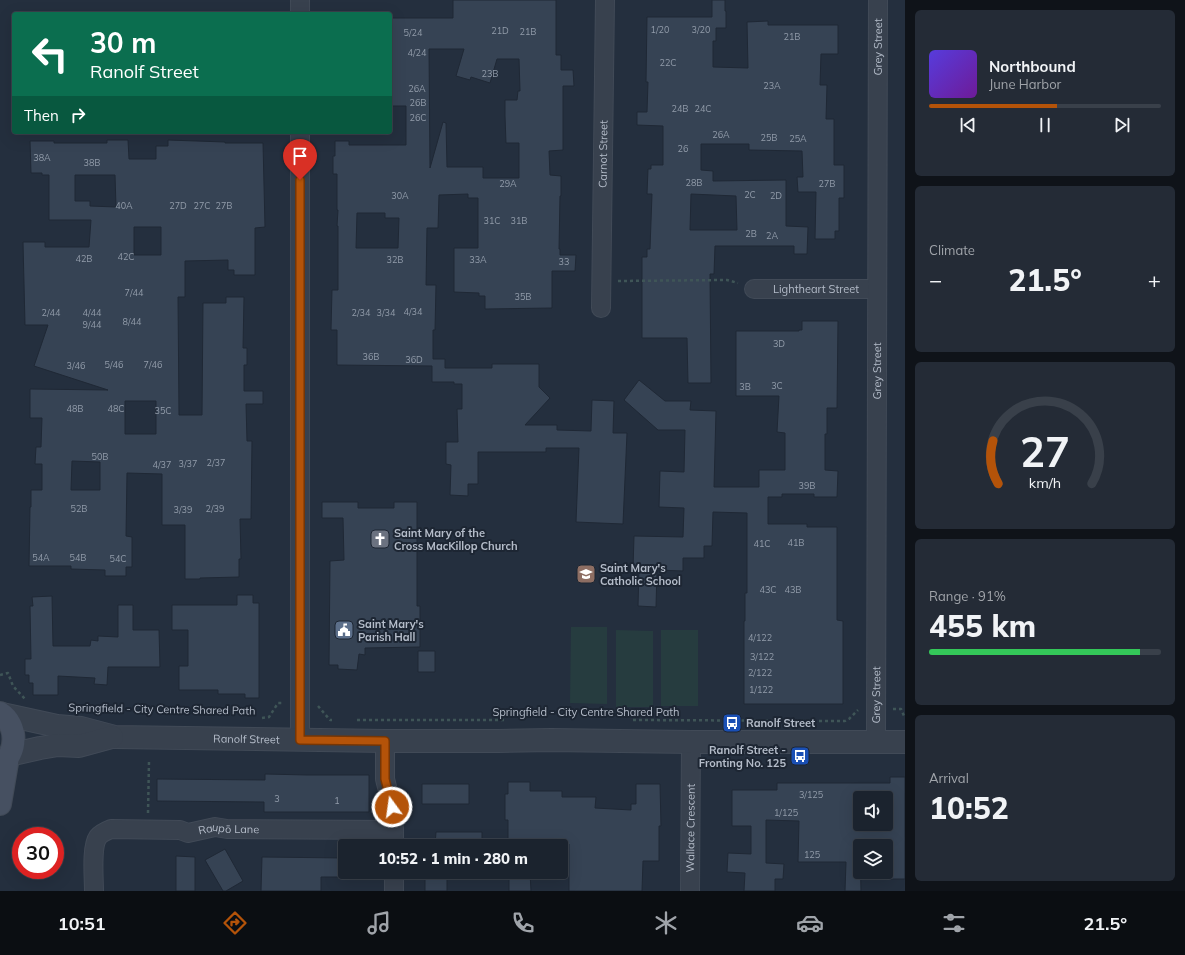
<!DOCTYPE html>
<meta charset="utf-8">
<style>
body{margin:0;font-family:Mulish,sans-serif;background:#242b36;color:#f1f3f6;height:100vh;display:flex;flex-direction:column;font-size:15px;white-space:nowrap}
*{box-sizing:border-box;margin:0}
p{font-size:13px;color:#a0a4aa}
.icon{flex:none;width:22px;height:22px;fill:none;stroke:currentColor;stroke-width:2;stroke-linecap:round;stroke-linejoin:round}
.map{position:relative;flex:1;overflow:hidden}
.details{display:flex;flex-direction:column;gap:10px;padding:10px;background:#0f1319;width:280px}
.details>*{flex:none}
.banner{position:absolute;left:12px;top:12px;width:380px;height:122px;border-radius:4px;box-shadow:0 4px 16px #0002,0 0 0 1px #39404a;background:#0b6e4f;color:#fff;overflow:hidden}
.fabs{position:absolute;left:853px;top:791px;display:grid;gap:8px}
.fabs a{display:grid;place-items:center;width:40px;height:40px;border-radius:4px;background:#1b232e;box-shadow:0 4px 16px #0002,0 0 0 1px #39404a;font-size:20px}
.speed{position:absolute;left:12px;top:827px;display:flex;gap:8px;font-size:20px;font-weight:700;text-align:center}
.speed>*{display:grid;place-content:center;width:52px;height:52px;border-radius:50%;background:#1b232e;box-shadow:0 4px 16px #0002,0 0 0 1px #39404a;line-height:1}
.speed .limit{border:6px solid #d22;background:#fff;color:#111}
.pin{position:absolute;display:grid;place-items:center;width:34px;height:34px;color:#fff;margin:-41px -17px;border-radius:50% 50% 50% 0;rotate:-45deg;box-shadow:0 0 4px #0007}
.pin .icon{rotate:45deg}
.me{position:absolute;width:44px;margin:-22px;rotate:346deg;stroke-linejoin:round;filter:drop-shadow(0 0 3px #0008)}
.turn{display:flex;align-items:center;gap:14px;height:84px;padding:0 12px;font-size:18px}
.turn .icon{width:52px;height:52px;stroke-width:2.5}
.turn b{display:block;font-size:28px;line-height:34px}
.then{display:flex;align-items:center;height:38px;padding:0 12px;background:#0003;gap:8px;font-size:15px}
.big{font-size:30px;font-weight:800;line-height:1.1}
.details .tile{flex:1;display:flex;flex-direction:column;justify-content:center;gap:6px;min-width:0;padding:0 14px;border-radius:6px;background:#242b36}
.details .dial{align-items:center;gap:0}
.dial svg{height:104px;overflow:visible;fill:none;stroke:#39404a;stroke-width:7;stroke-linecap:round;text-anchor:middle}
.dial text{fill:#f1f3f6;stroke:none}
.song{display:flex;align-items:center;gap:12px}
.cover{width:48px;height:48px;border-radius:6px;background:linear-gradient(135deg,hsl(250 70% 55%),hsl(280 70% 35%))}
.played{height:4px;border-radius:2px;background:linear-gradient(90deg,#b45309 55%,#39404a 55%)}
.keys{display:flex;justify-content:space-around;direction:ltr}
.heat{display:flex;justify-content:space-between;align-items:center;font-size:22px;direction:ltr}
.charge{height:6px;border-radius:3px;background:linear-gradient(90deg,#34c759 91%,#39404a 0)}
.trip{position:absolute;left:338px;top:839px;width:230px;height:40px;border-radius:4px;background:#1b232e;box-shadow:0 4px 16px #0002,0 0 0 1px #39404a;font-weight:800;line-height:40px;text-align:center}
.menu{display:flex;height:64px;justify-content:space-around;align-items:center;background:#0b0e12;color:#a0a4aa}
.menu .icon{width:28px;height:28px}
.menu .current{color:#b45309}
.menu b{font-size:18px;color:#f1f3f6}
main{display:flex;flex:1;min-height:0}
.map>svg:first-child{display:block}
.green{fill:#263c3f}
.building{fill:#364354;stroke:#1f2835;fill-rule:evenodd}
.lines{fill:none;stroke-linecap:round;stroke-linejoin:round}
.minor-casing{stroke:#414a57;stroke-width:20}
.tertiary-casing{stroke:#414a57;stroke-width:24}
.secondary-casing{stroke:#414a57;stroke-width:24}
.path{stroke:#3f5557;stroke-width:2.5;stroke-dasharray:3 3;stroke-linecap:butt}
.minor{stroke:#38414e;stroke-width:18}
.tertiary{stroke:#38414e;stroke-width:22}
.secondary{stroke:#465061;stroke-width:22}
.route-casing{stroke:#753606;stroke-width:10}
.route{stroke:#b45309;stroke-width:7}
.labels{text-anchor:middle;stroke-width:4;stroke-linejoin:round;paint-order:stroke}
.number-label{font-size:9px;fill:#929caa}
.street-label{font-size:11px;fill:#b4bcc9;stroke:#1d2633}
.poi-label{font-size:11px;font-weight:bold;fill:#b4bcc9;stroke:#1d2633;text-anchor:start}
</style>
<main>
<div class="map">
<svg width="905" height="891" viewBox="0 0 905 891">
<rect width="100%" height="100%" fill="#242f3e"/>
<path class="green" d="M571 627H607V704L570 703Z
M616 630 653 631V707H616Z
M661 630H698V706H661Z"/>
<path class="building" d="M453 0H556V55H561V70H573L574 86H563V150L549 151 550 175 561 176V196H560L559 249H560V255H576L575 271H552V308L485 309V296H479V293L454 292V248H478V198H468V194L439 195 438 228H427L426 285H436L435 330H433V359H445V368H492V364H539V387L550 398 525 425H557V430L591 431 592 400 614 401 613 433H627L623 524 576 522 579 448H546V452H478V484H468V496L450 495 451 465 446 464V442H458L457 409H462V384H454V382H432V366L337 365V330H331L332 290H338V226H337L338 210H337V174H333V156H335V141H349V145H406V106H390V18H453ZM429 49H464L456 76 470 80 471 77 490 83 497 59H519L520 91H518L517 100H505V116L506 143H519V178H483V167H447L446 123 443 122 430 168ZM357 213H385V218H399L398 248H356Z
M712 0H725V11H726V28H716V41H713V67L748 68 747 22 768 21V25H838V54H821L820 85H827L826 119H834V165H844V198H839V231H835V239H815L816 192H798L797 177H803L802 151 749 150V144H701V170L713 171V181L786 180V226L808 227 807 254H794V246H715L714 274H710L711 383H688L687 338H642V257H647V249H650L652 194H647L648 169H651V165H663V126L637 125V112H647L648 82H646L647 17H712ZM691 194 736 196 737 230H690Z
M107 140H128L129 159H156V146H168V140L225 142V143H263L265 227 255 228V275H234V270H228V260L185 261V297H178L179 415H202L203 303H226V297H244L243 348H247V365H244V391H263V404H246L247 441H252L251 519H240L241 559H239V577L200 578V579H185V525H162V474L127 473 126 536 132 537V567H126V576H105V570L71 569V566H29L30 507H31V490H42V464H35L36 447H41L42 418H30V389L108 390 34 366 48 325H25L23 242H45V247H89L91 220H49V175H42V173H31L30 141H54V143H107ZM75 175H115L116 207 90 206V201H75ZM134 227H161V255H134ZM125 401H156V434H125ZM72 461 100 462V490H71Z
M802 321H838L837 408H827V434H825V470L838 471 837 497H814V494H782V497H768V524H807V527H837V620L843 621V704H744V621H745V593H747V513L713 512 712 546H704V558H683V571L657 570 656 607 638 606 639 570 633 569 634 536 683 537 684 508 659 507 660 471 684 472 685 430H658L624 400 639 380 665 401H691L690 410 716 411 714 487H759V470H785V433L777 432 779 396H736V331H799V330H802Z
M322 502H358V508H394V502H417V606H420V647L365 648V655L359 654 357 670 338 669V665H329L330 561 344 560 343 518H322Z
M237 595H253V603H259V698H245V694H218V690H179V666H188V630H172V605H237Z
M52 596 53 646H90L91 640 98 641V636L118 637V605H133V630H159L160 667H108L107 685 94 684 95 678 58 676V695H33V683H29V675H25V659H31L30 606H33L32 597Z
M418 651H435V672H418Z
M265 774 307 775H369V812H264V802L157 801V779L265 780Z
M890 777H905V879H889V846H860L861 891H845L846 862H798L799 821 766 820V863L784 864 783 879H775V891H744L745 873 727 872 728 853 751 854V826H732V790H777V783H890ZM860 798H890V824H860Z
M508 782H530V791H562V797H596L595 808 631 810V804H636V784H660L661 826H659V861H643L642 891H569V844H530V846H508V820H505V794H508Z
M422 784H469V804H422Z
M436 832H482V846H435Z
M225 849 243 881 226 891H223L205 860Z
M176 856 195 857V891H176Z
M262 857 345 858V877H321V891H261Z
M509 872H530L531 891H509Z
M425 877H447V891H425Z"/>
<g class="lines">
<g class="minor-casing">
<g id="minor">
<path d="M300 0V14"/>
<path d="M300 132V740"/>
<path id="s1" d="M754 289H877"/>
<path id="s2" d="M601 308 605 0"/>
<path d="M385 741V779L392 807 394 830V846"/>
<path id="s3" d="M876 742 878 0"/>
<path d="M394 872V891"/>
<path id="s4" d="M94 891C94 878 91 847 98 837 101 833 106 831 111 829L180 830 188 833 215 827 227 829 394 830"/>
<path id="s5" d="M690 891 691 742"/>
</g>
</g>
<g class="tertiary-casing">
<g id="tertiary">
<path id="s6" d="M2 714 57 726 81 728 115 737 385 741H498L551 740 691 742H905"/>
<path d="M9 755 40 748 58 745 79 746 112 737"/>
</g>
</g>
<g class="secondary-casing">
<path id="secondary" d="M0 713C18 725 18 753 0 765
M0 804 8 757"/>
</g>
<path class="path" d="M618 281 727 280 738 283
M0 675 8 673 13 686 25 699
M318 706 330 720H332
M893 709H901L905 718
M262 718 269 717 278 703H284
M357 720H504
M633 720 845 721 849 719 858 710
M148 813 149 761"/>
<use href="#minor" class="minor"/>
<use href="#tertiary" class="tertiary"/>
<use href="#secondary" class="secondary"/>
</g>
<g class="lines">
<g class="route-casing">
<path id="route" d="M300 180V740L385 741V779L392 807"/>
</g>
<use href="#route" class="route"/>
</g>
<defs>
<g id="church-square" transform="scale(1)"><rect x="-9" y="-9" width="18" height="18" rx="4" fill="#6b7280" stroke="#1d2633"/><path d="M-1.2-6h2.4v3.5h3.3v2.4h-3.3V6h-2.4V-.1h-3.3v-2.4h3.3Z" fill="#fff"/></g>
<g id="school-square" transform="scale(1)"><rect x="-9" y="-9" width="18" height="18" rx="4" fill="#8d6e63" stroke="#1d2633"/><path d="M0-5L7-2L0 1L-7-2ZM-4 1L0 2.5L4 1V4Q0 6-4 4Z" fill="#fff"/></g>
<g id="civic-square" transform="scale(1)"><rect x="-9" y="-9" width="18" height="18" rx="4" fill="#5c6f8a" stroke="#1d2633"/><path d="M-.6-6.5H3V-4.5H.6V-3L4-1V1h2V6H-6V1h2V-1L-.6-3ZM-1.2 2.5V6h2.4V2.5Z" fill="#fff"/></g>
<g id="bus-square" transform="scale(1)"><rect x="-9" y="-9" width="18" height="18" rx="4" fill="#1a4fb4" stroke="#1d2633"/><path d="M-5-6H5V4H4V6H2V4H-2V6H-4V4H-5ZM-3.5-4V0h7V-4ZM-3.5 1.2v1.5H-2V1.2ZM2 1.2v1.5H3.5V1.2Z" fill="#fff"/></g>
</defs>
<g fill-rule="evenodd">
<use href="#church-square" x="380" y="539"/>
<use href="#school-square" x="586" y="574"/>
<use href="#civic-square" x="344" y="630"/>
<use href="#bus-square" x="732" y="723"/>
<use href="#bus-square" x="800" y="756"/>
</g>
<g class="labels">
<g class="number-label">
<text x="660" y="33">1/20</text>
<text x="701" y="33">3/20</text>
<text x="500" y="34">21D</text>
<text x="528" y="35">21B</text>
<text x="413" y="36">5/24</text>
<text x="792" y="40">21B</text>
<text x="417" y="56">4/24</text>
<text x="668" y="66">22C</text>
<text x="490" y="77">23B</text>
<text x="772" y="89">23A</text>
<text x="417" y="92">26A</text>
<text x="418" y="106">26B</text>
<text x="680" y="112">24B</text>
<text x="703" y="112">24C</text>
<text x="418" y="121">26C</text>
<text x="721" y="138">26A</text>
<text x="769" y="141">25B</text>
<text x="798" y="142">25A</text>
<text x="683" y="152">26</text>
<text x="42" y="161">38A</text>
<text x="92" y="166">38B</text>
<text x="694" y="186">28B</text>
<text x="508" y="187">29A</text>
<text x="827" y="187">27B</text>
<text x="750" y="198">2C</text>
<text x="400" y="199">30A</text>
<text x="776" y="199">2D</text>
<text x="124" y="209">40A</text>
<text x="178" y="209">27D</text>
<text x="202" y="209">27C</text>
<text x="224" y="209">27B</text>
<text x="492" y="224">31C</text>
<text x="519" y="224">31B</text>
<text x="751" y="237">2B</text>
<text x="772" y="239">2A</text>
<text x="126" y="260">42C</text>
<text x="84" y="262">42B</text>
<text x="395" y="263">32B</text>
<text x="478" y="263">33A</text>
<text x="564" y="265">33</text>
<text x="134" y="296">7/44</text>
<text x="523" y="300">35B</text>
<text x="413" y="315">4/34</text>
<text x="51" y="316">2/44</text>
<text x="92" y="316">4/44</text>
<text x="361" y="316">2/34</text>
<text x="386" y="316">3/34</text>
<text x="132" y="325">8/44</text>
<text x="92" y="328">9/44</text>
<text x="779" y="347">3D</text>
<text x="371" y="360">36B</text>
<text x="414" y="363">36D</text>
<text x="114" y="368">5/46</text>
<text x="153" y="368">7/46</text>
<text x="76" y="369">3/46</text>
<text x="777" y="389">3C</text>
<text x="745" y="390">3B</text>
<text x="75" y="412">48B</text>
<text x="116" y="412">48C</text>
<text x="163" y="414">35C</text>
<text x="100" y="460">50B</text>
<text x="216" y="466">2/37</text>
<text x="188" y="467">3/37</text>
<text x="162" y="468">4/37</text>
<text x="807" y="489">39B</text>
<text x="79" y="512">52B</text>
<text x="215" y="512">2/39</text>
<text x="183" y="513">3/39</text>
<text x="796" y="546">41B</text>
<text x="762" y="547">41C</text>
<text x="41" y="561">54A</text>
<text x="78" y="561">54B</text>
<text x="118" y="562">54C</text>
<text x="768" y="593">43C</text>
<text x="793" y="593">43B</text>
<text x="760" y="641">4/122</text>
<text x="762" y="660">3/122</text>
<text x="760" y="676">2/122</text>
<text x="761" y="693">1/122</text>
<text x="811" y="798">3/125</text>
<text x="277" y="802">3</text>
<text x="337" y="804">1</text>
<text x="786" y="816">1/125</text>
<text x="812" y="858">125</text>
</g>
<g class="street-label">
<text dy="4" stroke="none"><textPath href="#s3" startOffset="695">Grey Street</textPath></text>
<text dy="4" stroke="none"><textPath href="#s2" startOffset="154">Carnot Street</textPath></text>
<text dy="4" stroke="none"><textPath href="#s1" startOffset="62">Lightheart Street</textPath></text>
<text dy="4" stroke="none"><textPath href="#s3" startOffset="371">Grey Street</textPath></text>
<text dy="4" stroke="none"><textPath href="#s3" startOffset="47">Grey Street</textPath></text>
<text transform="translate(162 709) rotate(1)" y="4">Springfield - City Centre Shared Path</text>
<text x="586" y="716">Springfield - City Centre Shared Path</text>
<text dy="4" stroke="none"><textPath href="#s6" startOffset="247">Ranolf Street</textPath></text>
<text dy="4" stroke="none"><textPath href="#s5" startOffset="63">Wallace Crescent</textPath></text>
<text dy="4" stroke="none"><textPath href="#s4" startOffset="189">Raupō Lane</textPath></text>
</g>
<g class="poi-label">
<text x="394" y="537">Saint Mary of the<tspan x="394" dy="13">Cross MacKillop Church</tspan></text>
<text x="600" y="572">Saint Mary's<tspan x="600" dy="13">Catholic School</tspan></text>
<text x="358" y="628">Saint Mary's<tspan x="358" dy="13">Parish Hall</tspan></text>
<text x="746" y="727">Ranolf Street</text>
<text x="786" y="754" text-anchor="end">Ranolf Street -<tspan x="786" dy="13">Fronting No. 125</tspan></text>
</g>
</g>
</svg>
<div class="fabs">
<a><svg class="icon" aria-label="sound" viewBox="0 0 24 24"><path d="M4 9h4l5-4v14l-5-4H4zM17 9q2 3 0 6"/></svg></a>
<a><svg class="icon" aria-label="layers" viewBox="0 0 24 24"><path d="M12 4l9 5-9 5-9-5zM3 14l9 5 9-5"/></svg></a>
</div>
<div class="speed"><div class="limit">30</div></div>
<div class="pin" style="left:300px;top:180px;background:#d93025"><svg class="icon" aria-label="arrive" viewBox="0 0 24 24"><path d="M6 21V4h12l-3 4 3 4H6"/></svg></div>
<svg class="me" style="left:392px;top:807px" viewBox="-20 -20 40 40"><circle r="17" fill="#b45309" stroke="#fff" stroke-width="3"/><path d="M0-11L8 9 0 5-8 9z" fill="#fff"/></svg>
<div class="trip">10:52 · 1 min · 280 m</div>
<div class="banner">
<div class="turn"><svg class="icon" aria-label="left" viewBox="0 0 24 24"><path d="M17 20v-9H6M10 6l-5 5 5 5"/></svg><div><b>30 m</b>Ranolf Street</div></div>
<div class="then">Then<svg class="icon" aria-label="right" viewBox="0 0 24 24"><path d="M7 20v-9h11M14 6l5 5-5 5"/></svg></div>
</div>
</div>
<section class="details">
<div class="tile">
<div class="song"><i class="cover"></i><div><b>Northbound</b><p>June Harbor</p></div></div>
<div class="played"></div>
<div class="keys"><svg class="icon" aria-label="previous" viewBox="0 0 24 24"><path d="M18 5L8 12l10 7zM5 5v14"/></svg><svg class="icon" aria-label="pause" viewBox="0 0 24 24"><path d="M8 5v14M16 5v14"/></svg><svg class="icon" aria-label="next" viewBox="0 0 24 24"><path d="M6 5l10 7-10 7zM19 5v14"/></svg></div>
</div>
<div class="tile"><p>Climate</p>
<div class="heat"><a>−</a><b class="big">21.5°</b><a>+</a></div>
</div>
<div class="tile dial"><svg viewBox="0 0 100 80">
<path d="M14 69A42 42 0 1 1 86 69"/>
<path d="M14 69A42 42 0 0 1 10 36" stroke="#b45309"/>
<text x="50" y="56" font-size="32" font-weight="700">27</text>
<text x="50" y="72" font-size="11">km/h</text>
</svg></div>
<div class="tile"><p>Range · 91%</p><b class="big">455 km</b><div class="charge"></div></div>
<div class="tile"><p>Arrival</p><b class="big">10:52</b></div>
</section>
</main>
<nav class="menu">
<b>10:51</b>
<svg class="icon current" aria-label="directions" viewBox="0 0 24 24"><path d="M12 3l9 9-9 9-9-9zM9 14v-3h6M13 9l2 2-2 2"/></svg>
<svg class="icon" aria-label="music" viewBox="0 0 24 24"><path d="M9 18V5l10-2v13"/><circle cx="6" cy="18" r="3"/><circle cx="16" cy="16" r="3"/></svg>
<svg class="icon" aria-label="phone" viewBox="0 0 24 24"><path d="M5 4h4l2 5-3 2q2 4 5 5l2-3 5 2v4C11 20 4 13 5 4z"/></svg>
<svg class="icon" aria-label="climate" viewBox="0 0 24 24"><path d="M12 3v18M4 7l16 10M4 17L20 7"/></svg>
<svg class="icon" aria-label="car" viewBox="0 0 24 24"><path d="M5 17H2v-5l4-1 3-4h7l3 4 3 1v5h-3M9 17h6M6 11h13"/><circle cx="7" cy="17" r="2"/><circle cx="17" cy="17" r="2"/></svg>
<svg class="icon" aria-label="filters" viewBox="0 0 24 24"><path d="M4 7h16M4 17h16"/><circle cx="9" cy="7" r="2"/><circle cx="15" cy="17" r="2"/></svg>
<b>21.5°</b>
</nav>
